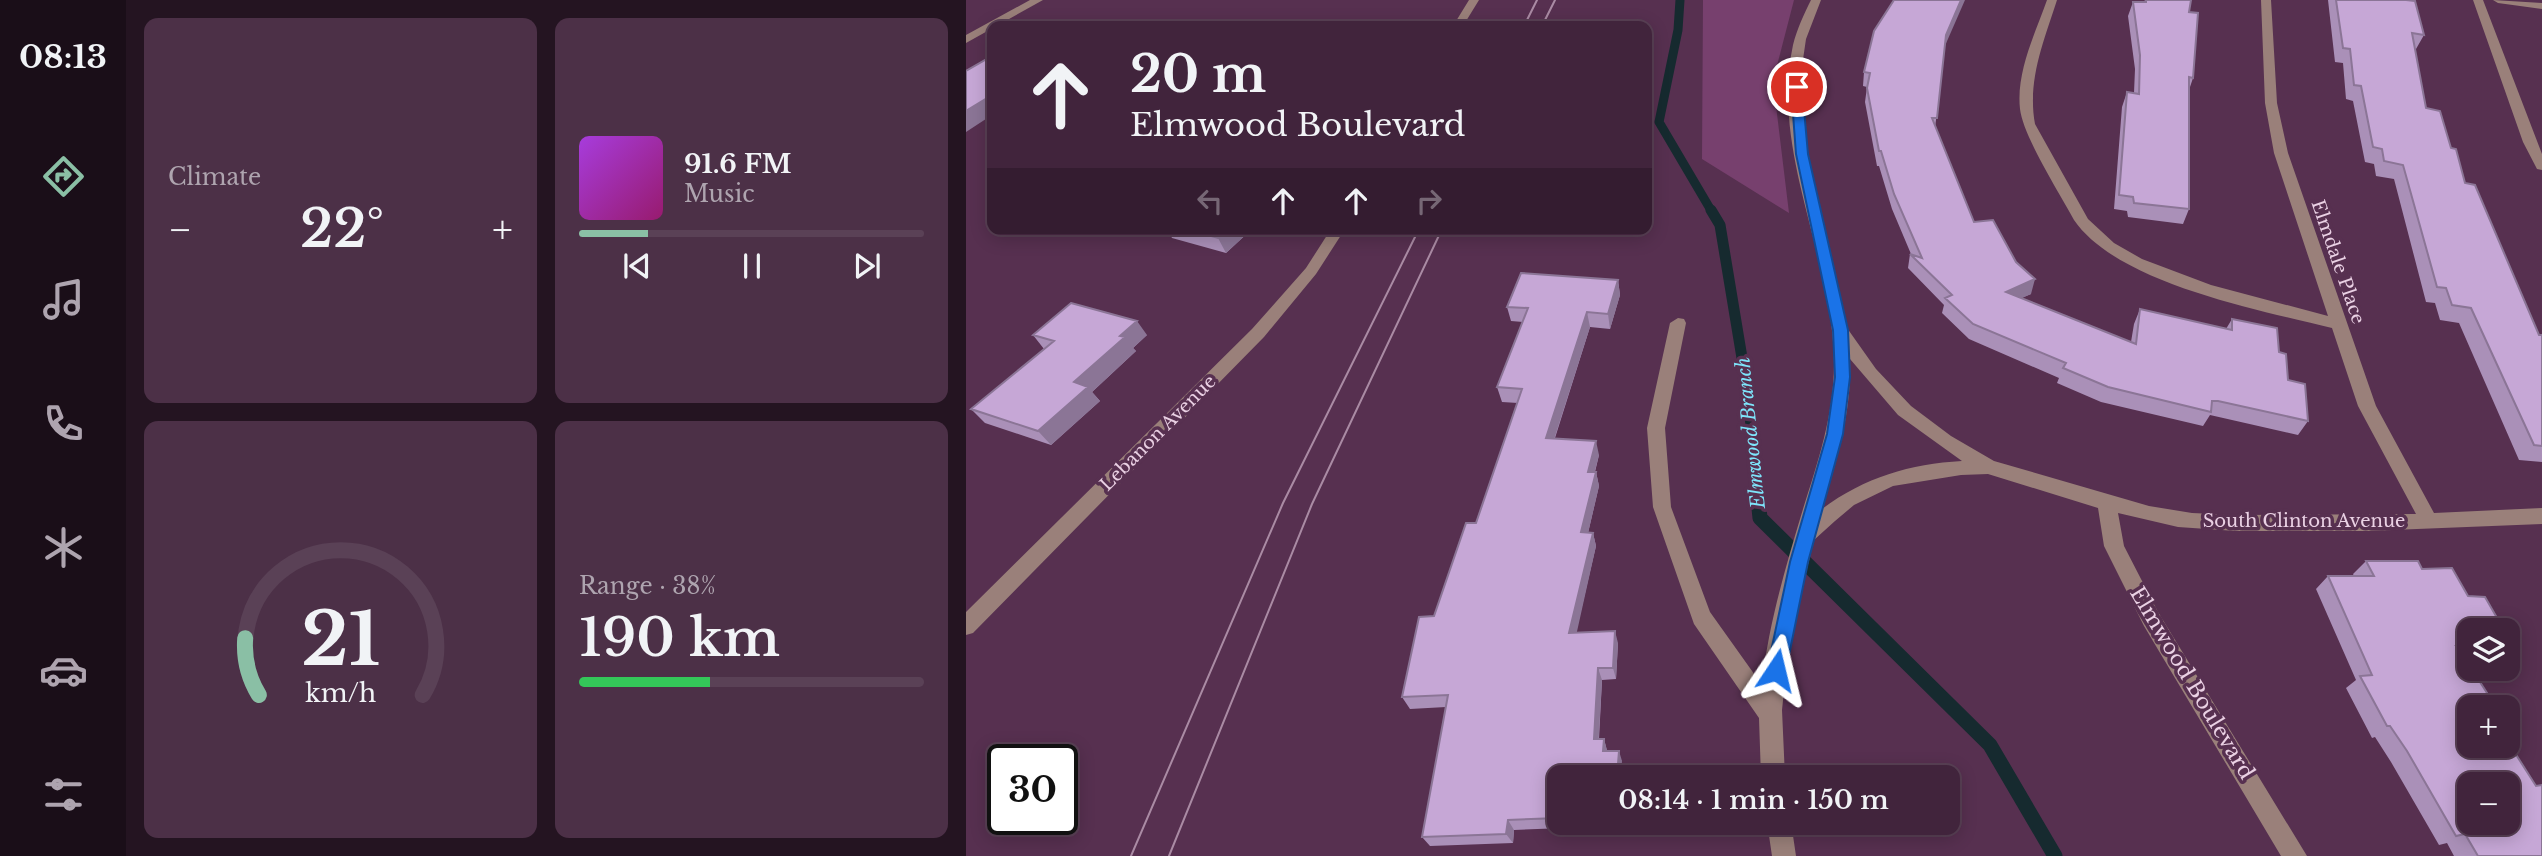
<!DOCTYPE html>
<meta charset="utf-8">
<style>
body{margin:0;font-family:"Libre Baskerville",serif;background:#4c3047;color:#f1f3f6;height:100vh;display:flex;flex-direction:column;font-size:26px;white-space:nowrap}
*{box-sizing:border-box;margin:0}
p{font-size:23px;color:#aea4af}
.icon{flex:none;width:38px;height:38px;fill:none;stroke:currentColor;stroke-width:2;stroke-linecap:round;stroke-linejoin:round}
.map{position:relative;flex:1;overflow:hidden}
.sheet{display:flex;flex-direction:column;gap:18px;padding:18px;background:#241421;width:840px}
.sheet>*{flex:none}
.top-card{position:absolute;left:21px;top:21px;width:665px;height:214px;border-radius:14px;box-shadow:0 4px 18px #0003,0 0 0 2px #5a4156;background:#41243c;color:#f1f3f6;overflow:hidden}
.fabs{position:absolute;left:1491px;top:618px;display:grid;gap:14px}
.fabs a{display:grid;place-items:center;width:63px;height:63px;border-radius:14px;background:#41243c;box-shadow:0 4px 18px #0003,0 0 0 2px #5a4156;font-size:35px}
.speed{position:absolute;left:21px;top:744px;display:flex;gap:14px;font-size:35px;font-weight:700;text-align:center}
.speed>*{display:grid;place-content:center;width:91px;height:91px;border-radius:50%;background:#41243c;box-shadow:0 4px 18px #0003,0 0 0 2px #5a4156;line-height:1}
.speed .limit{border:4px solid #111;border-radius:10px;background:#fff;color:#111}
.pin{position:absolute;display:grid;place-items:center;width:60px;height:60px;color:#fff;margin:-30px;border:4px solid #fff;border-radius:50%;box-shadow:0 2px 7px #0007}
.me{position:absolute;width:77px;margin:-38px;rotate:10deg;stroke-linejoin:round;filter:drop-shadow(0 0 5px #0008)}
.turn{display:flex;align-items:center;gap:24px;height:147px;padding:0 28px;font-size:32px}
.turn .icon{width:91px;height:91px;stroke-width:2.5}
.turn b{display:block;font-size:49px;line-height:60px}
.lanes{display:flex;align-items:center;height:66px;padding:0 28px;background:#0003;justify-content:center;gap:35px;direction:ltr}
.lanes .off{opacity:.35}
.big{font-size:52px;font-weight:600;line-height:1.1}
.sheet .widget{flex:1;display:flex;flex-direction:column;justify-content:center;gap:10px;min-width:0;padding:0 24px;border-radius:14px;background:#4c3047}
.sheet .dial{align-items:center;gap:0}
.dial svg{height:182px;overflow:visible;fill:none;stroke:#5a4156;stroke-width:7;stroke-linecap:round;text-anchor:middle}
.dial text{fill:#f1f3f6;stroke:none}
.song{display:flex;align-items:center;gap:21px}
.cover{width:84px;height:84px;border-radius:10px;background:linear-gradient(135deg,hsl(280 70% 55%),hsl(320 70% 35%))}
.played{height:7px;border-radius:4px;background:linear-gradient(90deg,#8abfa5 20%,#5a4156 20%)}
.keys{display:flex;justify-content:space-around;direction:ltr}
.heat{display:flex;justify-content:space-between;align-items:center;font-size:38px;direction:ltr}
.charge{height:10px;border-radius:5px;background:linear-gradient(90deg,#34c759 38%,#5a4156 0)}
.sheet .tiles{flex:1;display:grid;gap:18px;grid-template-columns:repeat(2,1fr)}
.trip{position:absolute;left:581px;top:765px;width:413px;height:70px;border-radius:14px;background:#41243c;box-shadow:0 4px 18px #0003,0 0 0 2px #5a4156;font-weight:600;line-height:70px;text-align:center}
main{display:flex;flex:1;min-height:0}
.dock{display:flex;flex-direction:column;width:126px;justify-content:space-around;align-items:center;background:#1a0e18;color:#aea4af}
.dock .icon{width:49px;height:49px}
.dock .active{color:#8abfa5}
.dock b{font-size:32px;color:#f1f3f6}
.map>svg:first-child{display:block}
.green{fill:#77406e}
.lines{fill:none;stroke-linecap:round;stroke-linejoin:round}
.stream-far2{stroke:#162a2f;stroke-width:9}
.stream-far1{stroke:#162a2f;stroke-width:11}
.stream{stroke:#162a2f;stroke-width:15}
.minor{fill:#9a807a;fill-rule:evenodd}
.tram{stroke:#aa8ba4;stroke-width:2}
.wall{fill:#aa90b8}
.shaded-wall{fill:#8b7596}
.building{fill:#c6a7d6;stroke:#8b7596;stroke-width:2;fill-rule:evenodd}
.route{fill:#1a73e8;stroke:#114b97;stroke-width:2}
.labels{text-anchor:middle;stroke-width:7;stroke-linejoin:round;paint-order:stroke}
.street-label{font-size:18px;fill:#ead1e4;stroke:#573050}
.water-label{font-size:19px;font-style:italic;fill:#7ee5fb;stroke:#573050}
.near-street-label{font-size:21px;fill:#ead1e4;stroke:#573050}
</style>
<main>
<nav class="dock">
<b>08:13</b>
<svg class="icon active" aria-label="directions" viewBox="0 0 24 24"><path d="M12 3l9 9-9 9-9-9zM9 14v-3h6M13 9l2 2-2 2"/></svg>
<svg class="icon" aria-label="music" viewBox="0 0 24 24"><path d="M9 18V5l10-2v13"/><circle cx="6" cy="18" r="3"/><circle cx="16" cy="16" r="3"/></svg>
<svg class="icon" aria-label="phone" viewBox="0 0 24 24"><path d="M5 4h4l2 5-3 2q2 4 5 5l2-3 5 2v4C11 20 4 13 5 4z"/></svg>
<svg class="icon" aria-label="climate" viewBox="0 0 24 24"><path d="M12 3v18M4 7l16 10M4 17L20 7"/></svg>
<svg class="icon" aria-label="car" viewBox="0 0 24 24"><path d="M5 17H2v-5l4-1 3-4h7l3 4 3 1v5h-3M9 17h6M6 11h13"/><circle cx="7" cy="17" r="2"/><circle cx="17" cy="17" r="2"/></svg>
<svg class="icon" aria-label="filters" viewBox="0 0 24 24"><path d="M4 7h16M4 17h16"/><circle cx="9" cy="7" r="2"/><circle cx="15" cy="17" r="2"/></svg>
</nav>
<section class="sheet">
<div class="tiles">
<div class="widget"><p>Climate</p>
<div class="heat"><a>−</a><b class="big">22°</b><a>+</a></div>
</div>
<div class="widget">
<div class="song"><i class="cover"></i><div><b>91.6 FM</b><p>Music</p></div></div>
<div class="played"></div>
<div class="keys"><svg class="icon" aria-label="previous" viewBox="0 0 24 24"><path d="M18 5L8 12l10 7zM5 5v14"/></svg><svg class="icon" aria-label="pause" viewBox="0 0 24 24"><path d="M8 5v14M16 5v14"/></svg><svg class="icon" aria-label="next" viewBox="0 0 24 24"><path d="M6 5l10 7-10 7zM19 5v14"/></svg></div>
</div>
<div class="widget dial"><svg viewBox="0 0 100 80">
<path d="M14 69A42 42 0 1 1 86 69"/>
<path d="M14 69A42 42 0 0 1 8 44" stroke="#8abfa5"/>
<text x="50" y="56" font-size="32" font-weight="700">21</text>
<text x="50" y="72" font-size="11">km/h</text>
</svg></div>
<div class="widget"><p>Range · 38%</p><b class="big">190 km</b><div class="charge"></div></div>
</div>
</section>
<div class="map">
<svg width="1576" height="856" viewBox="0 0 1576 856">
<rect width="100%" height="100%" fill="#573050"/>
<path class="green" d="M737 0H828L807 81 823 213 736 159Z"/>
<g class="lines">
<path class="stream-far2" d="M714 0 712 30 693 122 746 212"/>
<path class="stream-far1" d="M745 210 754 225 782 394 791 490"/>
<path class="stream" d="M791 489 794 518 1024 745 1089 856"/>
<path class="minor" d="M64 0H77L0 43V35Z
M503 0H513L497 26H487Z
M845 0H855L840 39 835 73 838 132 850 193 881 328 910 369 945 406 985 436 1028 461 1183 506 1226 513 1270 515 1450 514 1392 406 1366 328C1294 310 1152 284 1108 220 1094 194 1057 136 1054 109 1050 72 1069 34 1081 0H1091C1078 41 1061 80 1069 124L1122 219 1148 243 1176 259 1245 285 1362 316 1308 153 1299 103 1295 0H1305L1311 103 1322 153 1410 406 1468 513 1576 508V524L1401 531H1270L1212 527 1152 513 1158 546 1192 612 1341 856H1315L1178 626 1138 546 1132 508 1022 474 995 475 927 486 888 505 869 521 848 540 823 643 816 710 819 777H795L793 718 728 624 687 507 681 428 704 323 712 318 718 319 720 323 699 428 705 507 744 612 796 685C802 625 820 566 837 509 852 462 868 414 868 364 868 257 804 153 827 45 831 29 838 14 845 0ZM884 359 932 415 996 461C944 464 899 477 856 509 871 460 886 411 884 359Z
M1507 0H1517L1576 154V170L1571 169 1557 142Z
M1527 0 1576 3V9L1532 3Z
M365 229H379L350 274 298 337 7 633 0 635V612L286 329 340 268Z
M801 822H825L830 856H806Z"/>
<path class="tram" d="M558 26 571 0
M576 26 589 0
M165 856 317 503 453 229
M203 856 346 504 476 229"/>
</g>
<path class="wall" d="M1179 0H1225L1223 12 1227 78 1223 90V209L1217 224 1162 217 1161 211 1148 209 1156 107 1161 92 1168 93 1169 69 1162 16 1167 2H1178Z
M1362 0H1440L1458 35 1450 49H1449L1460 108 1485 148 1499 183 1573 335H1576V462L1553 460 1493 323 1474 320 1469 303 1460 302 1428 179 1410 176 1408 164 1399 162 1387 101 1380 99 1377 63 1369 62Z
M979 46 969 128 1008 222 1065 294 1055 298 1165 342 1168 324 1174 309 1260 329 1266 319 1313 352 1322 380 1342 421 1332 435 1244 415 1237 426 1135 402 1091 383 1093 378 1003 339 976 313 978 305 942 268 944 254H945L926 209 913 166H911L899 102 901 87 897 86 898 72Z
M201 229H286L260 253 206 238Z
M652 280 654 295 644 329 624 327 589 438 633 455 629 472H630L633 486 622 533H627L630 546 610 632 652 643 650 679 636 680 633 739H638L641 751 656 761 593 777V822H653V826L548 830 547 843 464 846 456 837 480 707 444 709 436 697 468 616 510 523 552 403 536 402 531 387 557 322 545 321 541 307Z
M67 335H181L167 348 170 351 126 392 134 401 85 445 19 423 5 409 78 349Z
M1400 561 1456 569 1503 630V643H1498L1499 646 1493 650 1503 707 1576 856H1488L1481 843 1473 845 1425 762 1409 737 1406 738 1380 688 1390 680 1350 589 1362 576H1388L1387 574Z"/>
<path class="shaded-wall" d="M995 0H999L978 48 980 35Z
M26 95V115L0 132V111Z
M262 229H286L260 253 252 238Z
M1069 279 1065 294 1036 307 1040 292Z
M652 280 654 295 644 329 642 314Z
M621 312 624 327 584 452 580 438Z
M171 321 181 335 167 348 170 351 126 392 134 401 85 445 72 431 108 382 154 336Z
M630 441 633 455 625 486 622 472Z
M630 472 633 486 619 546 615 532Z
M627 533 630 546 608 645 603 633Z
M649 631 652 643 650 679 647 668Z
M632 668 636 680 632 750 628 739Z
M638 739 641 750 640 762 637 751Z
M653 751 656 761 655 777H651Z
M542 820 548 830 547 843 540 834Z"/>
<path class="building" d="M928 0H995L980 35 971 118H966L1008 222 1027 220 1050 262 1069 279 1040 292 1170 344 1174 309 1266 330V319L1311 328 1313 352 1320 354 1322 380 1339 384 1342 421 1252 401H1246L1245 412 1142 387 1097 368 1100 363 1007 324 979 298 986 295 944 254 956 258 928 194 915 151H913L901 88 904 73 898 72 908 31Z
M1180 0H1225L1223 12 1232 13 1227 78 1223 77V209L1168 203 1167 197 1153 195 1161 92 1173 94 1174 55 1167 2H1180Z
M1370 0H1440L1449 1 1458 35 1446 33 1460 108 1474 111 1485 148 1490 149 1499 183 1509 185 1573 335H1576V446L1568 445 1505 308 1486 305 1480 288 1471 287 1437 165 1418 161 1416 149 1407 147 1395 86 1388 85 1384 49 1377 48Z
M26 56V95L0 111V71Z
M220 229H262L252 238Z
M555 273 652 280 642 314 621 312 580 438 630 441 622 472H630L615 532 627 533 603 633 649 631 647 668H632L628 739H638L637 751H653L651 777H593V818L542 820 540 834 456 837 482 695 436 697 453 617 468 616 500 523H510L556 389 531 387 562 308 541 307Z
M105 303 171 321 154 336 159 337 108 382 122 387 72 431 5 409 88 341 67 335Z
M1400 561H1452L1456 569 1486 568 1502 596 1519 597 1538 630H1491L1499 646H1490L1503 666V668H1505L1530 707H1503V746H1542V742L1570 786 1576 785V856H1512L1499 834 1490 836 1441 751 1424 726H1421L1394 676 1406 675 1362 576H1408ZM1503 784H1542V822H1503Z"/>
<path class="route" d="M831 84 836 87 842 154 882 330 884 377 877 434 842 562 820 670 817 676 810 679 804 676 801 670 824 562 861 434 869 377 867 330 830 154 825 87Z"/>
<g class="labels">
<g class="street-label">
<text transform="translate(1372 262) rotate(71)" y="6">Elmdale Place</text>
<text transform="translate(192 433) rotate(-45)" y="6">Lebanon Avenue</text>
<text x="1338" y="527">South Clinton Avenue</text>
</g>
<g class="water-label">
<text transform="translate(784 433) rotate(-96)" y="7">Elmwood Branch</text>
</g>
<g class="near-street-label">
<text transform="translate(1226 683) rotate(59)" y="7">Elmwood Boulevard</text>
</g>
</g>
</svg>
<div class="fabs">
<a><svg class="icon" aria-label="layers" viewBox="0 0 24 24"><path d="M12 4l9 5-9 5-9-5zM3 14l9 5 9-5"/></svg></a>
<a>+</a>
<a>−</a>
</div>
<div class="speed"><div class="limit">30</div></div>
<div class="pin" style="left:831px;top:87px;background:#d93025"><svg class="icon" aria-label="arrive" viewBox="0 0 24 24"><path d="M6 21V4h12l-3 4 3 4H6"/></svg></div>
<svg class="me" style="left:810px;top:670px" viewBox="-20 -20 40 40"><path d="M0-17L14 15 0 8-14 15z" fill="#1a73e8" stroke="#fff" stroke-width="4"/></svg>
<div class="trip">08:14 · 1 min · 150 m</div>
<div class="top-card">
<div class="turn"><svg class="icon" aria-label="ahead" viewBox="0 0 24 24"><path d="M12 20V5M6 11l6-6 6 6"/></svg><div><b>20 m</b>Elmwood Boulevard</div></div>
<div class="lanes"><svg class="icon off" aria-label="left" viewBox="0 0 24 24"><path d="M17 20v-9H6M10 6l-5 5 5 5"/></svg><svg class="icon" aria-label="ahead" viewBox="0 0 24 24"><path d="M12 20V5M6 11l6-6 6 6"/></svg><svg class="icon" aria-label="ahead" viewBox="0 0 24 24"><path d="M12 20V5M6 11l6-6 6 6"/></svg><svg class="icon off" aria-label="right" viewBox="0 0 24 24"><path d="M7 20v-9h11M14 6l5 5-5 5"/></svg></div>
</div>
</div>
</main>
